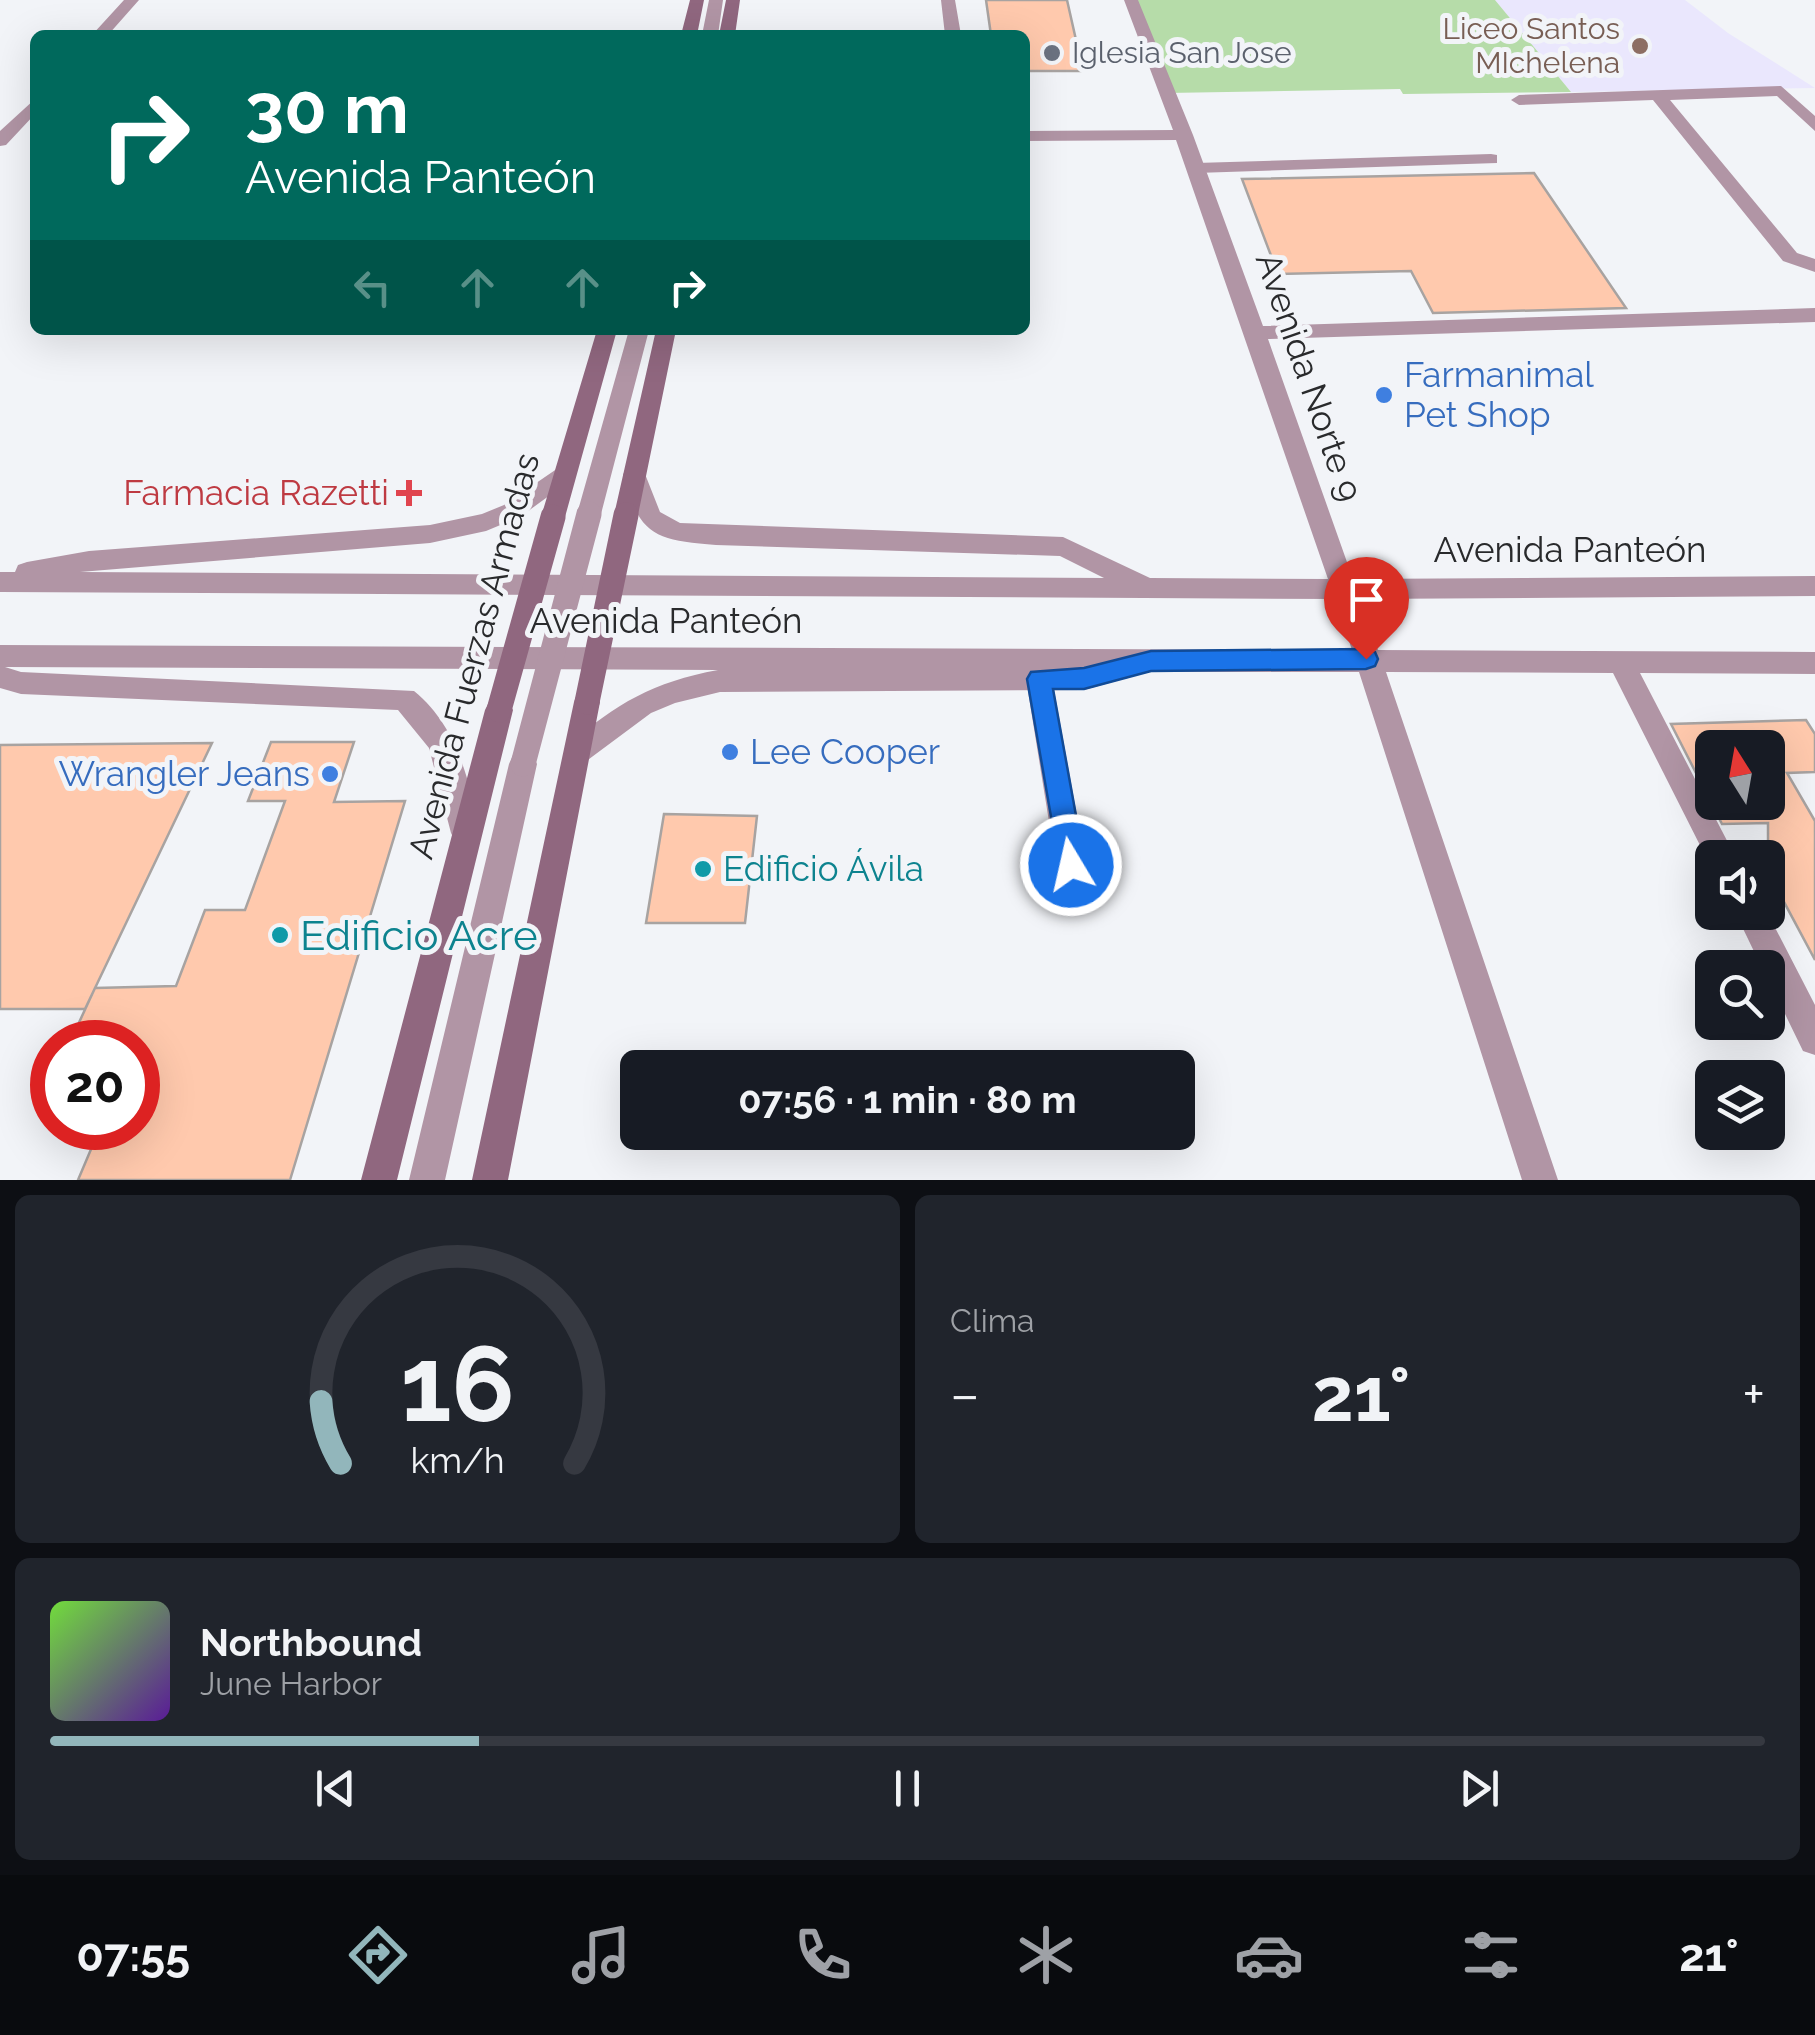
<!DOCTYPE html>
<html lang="es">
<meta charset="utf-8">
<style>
body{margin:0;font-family:Raleway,sans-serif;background:#20242c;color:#f1f3f6;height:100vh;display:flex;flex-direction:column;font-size:38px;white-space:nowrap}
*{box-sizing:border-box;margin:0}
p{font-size:32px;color:#9ea1a6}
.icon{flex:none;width:55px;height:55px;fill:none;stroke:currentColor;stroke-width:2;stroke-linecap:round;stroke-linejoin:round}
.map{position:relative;height:1180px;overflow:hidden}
.side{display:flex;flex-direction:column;gap:15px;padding:15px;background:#0d0f14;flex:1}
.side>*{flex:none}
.guide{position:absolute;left:30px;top:30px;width:1000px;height:305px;border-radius:15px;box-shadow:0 10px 40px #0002;background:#00695c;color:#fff;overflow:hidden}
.needle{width:65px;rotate:349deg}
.buttons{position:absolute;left:1695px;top:730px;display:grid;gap:20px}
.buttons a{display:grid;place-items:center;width:90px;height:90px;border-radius:15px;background:#171b24;box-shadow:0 10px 40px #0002;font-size:50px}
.speed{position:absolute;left:30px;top:1020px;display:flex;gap:20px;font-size:50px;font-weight:700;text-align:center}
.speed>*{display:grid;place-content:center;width:130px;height:130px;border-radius:50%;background:#171b24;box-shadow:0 10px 40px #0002;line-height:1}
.speed .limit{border:15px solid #d22;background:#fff;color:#111}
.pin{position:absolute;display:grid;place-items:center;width:85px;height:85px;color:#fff;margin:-102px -42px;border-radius:50% 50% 50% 0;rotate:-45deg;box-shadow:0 0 10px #0007}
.pin .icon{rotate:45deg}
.me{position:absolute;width:110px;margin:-55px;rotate:351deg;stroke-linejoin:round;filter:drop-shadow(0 0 8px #0008)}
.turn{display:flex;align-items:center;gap:35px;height:210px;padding:0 50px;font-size:45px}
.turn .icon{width:130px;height:130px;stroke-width:2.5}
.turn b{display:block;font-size:70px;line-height:85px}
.lanes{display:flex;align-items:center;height:95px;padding:0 50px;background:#0003;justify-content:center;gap:50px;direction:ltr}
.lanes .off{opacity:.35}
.big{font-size:75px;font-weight:700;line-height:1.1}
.side .widget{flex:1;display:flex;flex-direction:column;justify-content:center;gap:15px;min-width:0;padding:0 35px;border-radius:15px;background:#20242c}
.side .dial{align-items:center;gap:0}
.dial svg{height:260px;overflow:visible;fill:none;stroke:#363941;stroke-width:7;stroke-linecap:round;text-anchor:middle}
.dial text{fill:#f1f3f6;stroke:none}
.song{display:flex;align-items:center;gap:30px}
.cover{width:120px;height:120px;border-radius:15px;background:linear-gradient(135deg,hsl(100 70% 55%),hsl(270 70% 35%))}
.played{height:10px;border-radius:5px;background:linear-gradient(90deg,#92b6bb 25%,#363941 25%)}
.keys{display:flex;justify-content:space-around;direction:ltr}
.heat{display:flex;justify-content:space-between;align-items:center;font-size:55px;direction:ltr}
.side .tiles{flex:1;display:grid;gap:15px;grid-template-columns:1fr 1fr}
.widget:last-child{grid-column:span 2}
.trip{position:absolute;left:620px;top:1050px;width:575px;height:100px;border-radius:15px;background:#171b24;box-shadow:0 10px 40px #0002;font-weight:700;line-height:100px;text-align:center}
.tab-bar{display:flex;height:160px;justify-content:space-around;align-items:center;background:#090b0e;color:#9ea1a6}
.tab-bar .icon{width:70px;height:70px}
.tab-bar .on{color:#92b6bb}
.tab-bar b{font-size:45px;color:#f1f3f6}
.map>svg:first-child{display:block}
.education{fill:#eae7fd}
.green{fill:#b6dca9}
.building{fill:#ffc9ad;stroke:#a8a3a1;stroke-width:2.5;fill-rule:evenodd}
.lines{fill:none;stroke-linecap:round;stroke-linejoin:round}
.lane{fill:#b195a5;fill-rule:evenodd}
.street{fill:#b195a5;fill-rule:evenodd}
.secondary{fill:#90677f;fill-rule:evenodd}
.lane-bridge{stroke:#b195a5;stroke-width:25}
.secondary-bridge{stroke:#90677f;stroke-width:25}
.route{fill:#1a73e8;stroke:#114b97;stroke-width:2.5}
.education-dot{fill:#8d6e63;stroke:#f2f4f8;stroke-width:4}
.worship-dot{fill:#6b7280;stroke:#f2f4f8;stroke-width:4}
.shop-dot{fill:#3f7fe0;stroke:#f2f4f8;stroke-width:4}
.health-dot{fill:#e0444e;stroke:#f2f4f8;stroke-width:4}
.culture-dot{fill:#0f9aa8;stroke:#f2f4f8;stroke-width:4}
.labels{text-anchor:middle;stroke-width:10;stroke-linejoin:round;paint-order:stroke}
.far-education-label{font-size:30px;fill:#785e54;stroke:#f2f4f8;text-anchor:end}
.far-worship-label{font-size:30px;fill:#5b616d;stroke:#f2f4f8;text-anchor:start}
.shop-label{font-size:35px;fill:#366cbe;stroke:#f2f4f8;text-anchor:start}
.street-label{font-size:35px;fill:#292a2c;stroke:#f2f4f8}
.health-label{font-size:35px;fill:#be3a42;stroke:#f2f4f8;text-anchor:end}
.culture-label{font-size:35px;fill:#0d838f;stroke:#f2f4f8;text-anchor:start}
.near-culture-label{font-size:42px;fill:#0d838f;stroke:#f2f4f8;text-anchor:start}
</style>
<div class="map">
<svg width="1815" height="1180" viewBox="0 0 1815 1180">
<rect width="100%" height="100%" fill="#f2f4f8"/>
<path class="education" d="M1495 0H1685L1728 33 1815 88 1571 92Z"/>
<path class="green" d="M1131 0H1495L1571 92 1403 94 1400 89 1167 93Z"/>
<path class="building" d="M986 0H1067L1083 71H1025V35H991Z
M1534 173 1626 308 1433 313 1411 271 1278 274 1242 179Z
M1806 720 1815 734V772L1787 773 1815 821V960L1768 872V823L1722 824 1671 724ZM1712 748H1768V802H1712Z
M271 742H354L334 802 405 801 290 1180H78L100 1128H138V1042H70L95 988 176 986 205 910H245L285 801H248Z
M212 743 85 1009H0V745Z
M664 814 757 816 745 923H646Z"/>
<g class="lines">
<path class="lane" d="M709 0H723L718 35H702Z
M1781 86 1815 116V131L1777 96 1670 100 1797 253 1815 259V272L1783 261 1653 100 1519 105 1511 100 1519 95Z
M1491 154 1497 155V163L1196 173 1187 168 1196 163Z
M629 330H649L601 514 589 523 577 514Z
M1039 668 1048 671 1052 679 1086 865 1082 875 1071 879 1060 875 1056 865 1026 679 1030 671Z
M523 751 533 755 537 764 445 1180H409L509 764 513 755Z"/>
<path class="street" d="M124 0H139L108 35H92Z
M941 0H955L961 35H945Z
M1124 0H1138L1193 135 1263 326 1815 308V322L1268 339 1353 579 1815 576V596L1360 599 1378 650 1815 652V674L1640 673 1736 858H1712V869L1613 673 1386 672 1558 1180H1522L1359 672H1130L1127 678 1084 690 720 692 675 703 651 713 577 768 567 764 563 755 567 746C617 703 653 682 718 670L5 667 21 672 414 691C458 727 468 779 481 833L476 843 466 847 456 843 451 833 429 748 398 710 21 694 0 688V645L1352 650 1335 599 0 592V572H15L18 565 27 562 89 551 430 525 482 514 504 505 564 464 575 473 572 479 520 517 486 531 430 543 80 572 1104 578 1060 556 716 545C655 540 639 536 623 474L634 465 645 474 660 512 680 523 1063 537 1150 578 1328 579 1176 140 1025 141V131L1173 130Z
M35 99V114L6 145 0 146V131Z
M1735 912H1767L1815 1005V1055L1803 1051 1768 979V968H1762Z"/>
<path class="secondary" d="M690 0H704L697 35H681Z
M726 0H740L735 35H719Z
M597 330H617L565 517 553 526 541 517Z
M656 330H676L638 515 626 524 614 515Z
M587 690 597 694 600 702 508 1180H472L574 702 577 694Z
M499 698 509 702 513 710 397 1180H361L485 710 489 702Z"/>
<path class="lane-bridge" d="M523 764 589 514"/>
<path class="secondary-bridge" d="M587 702 626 515
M499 710 553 517"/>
</g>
<path class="route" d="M1366 649 1375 652 1378 659 1375 666 1366 669 1151 671 1084 689H1053L1085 865 1081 874 1071 878 1061 874 1027 679 1031 672 1084 668 1151 651Z"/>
<circle class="education-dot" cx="1640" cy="46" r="10"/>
<circle class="worship-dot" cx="1052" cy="53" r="10"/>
<g class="shop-dot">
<circle cx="1384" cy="395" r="10"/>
<circle cx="730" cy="752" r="10"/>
<circle cx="330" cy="774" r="10"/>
</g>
<path class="health-dot" d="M404 478h10v10h10v10h-10v10h-10v-10h-10v-10h10z"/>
<g class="culture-dot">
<circle cx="703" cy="869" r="10"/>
<circle cx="280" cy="935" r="10"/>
</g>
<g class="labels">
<g class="far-education-label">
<text x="1620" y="39">Liceo Santos<tspan x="1620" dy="34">MIchelena</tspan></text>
</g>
<g class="far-worship-label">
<text x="1072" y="63">Iglesia San Jose</text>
</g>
<g class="shop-label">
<text x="1404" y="387">Farmanimal<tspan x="1404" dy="40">Pet Shop</tspan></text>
<text x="750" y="764">Lee Cooper</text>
<text x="310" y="786" text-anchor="end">Wrangler Jeans</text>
</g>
<g class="street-label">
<text transform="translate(1309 377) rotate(71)" y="12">Avenida Norte 9</text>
<text x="1570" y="562">Avenida Panteón</text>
<text x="666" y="633">Avenida Panteón</text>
<text transform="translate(474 656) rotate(-75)" y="12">Avenida Fuerzas Armadas</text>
</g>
<g class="health-label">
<text x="389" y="505">Farmacia Razetti</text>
</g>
<g class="culture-label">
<text x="723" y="881">Edificio Ávila</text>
</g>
<g class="near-culture-label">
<text x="300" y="950">Edificio Acre</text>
</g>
</g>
</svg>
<div class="buttons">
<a><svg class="needle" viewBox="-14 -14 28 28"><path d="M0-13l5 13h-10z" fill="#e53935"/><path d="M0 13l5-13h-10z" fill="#9ea1a6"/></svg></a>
<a><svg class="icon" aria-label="sound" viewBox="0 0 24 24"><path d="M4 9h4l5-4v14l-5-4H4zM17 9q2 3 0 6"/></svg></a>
<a><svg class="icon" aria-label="search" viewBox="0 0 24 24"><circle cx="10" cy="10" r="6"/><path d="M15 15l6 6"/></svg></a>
<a><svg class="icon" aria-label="layers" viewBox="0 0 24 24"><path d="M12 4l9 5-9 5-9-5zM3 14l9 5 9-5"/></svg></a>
</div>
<div class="speed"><div class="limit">20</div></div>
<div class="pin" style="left:1366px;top:659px;background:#d93025"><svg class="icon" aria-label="arrive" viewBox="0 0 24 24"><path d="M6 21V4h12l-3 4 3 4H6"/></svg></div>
<svg class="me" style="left:1071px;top:865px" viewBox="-20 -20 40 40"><circle r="17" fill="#1a73e8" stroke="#fff" stroke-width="3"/><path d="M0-11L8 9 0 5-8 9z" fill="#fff"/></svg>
<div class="trip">07:56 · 1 min · 80 m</div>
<div class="guide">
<div class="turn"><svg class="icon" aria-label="right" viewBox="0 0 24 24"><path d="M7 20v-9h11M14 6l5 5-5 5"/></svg><div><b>30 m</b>Avenida Panteón</div></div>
<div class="lanes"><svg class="icon off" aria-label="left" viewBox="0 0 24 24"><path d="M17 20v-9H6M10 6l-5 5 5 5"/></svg><svg class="icon off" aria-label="ahead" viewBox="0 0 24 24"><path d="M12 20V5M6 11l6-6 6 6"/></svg><svg class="icon off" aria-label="ahead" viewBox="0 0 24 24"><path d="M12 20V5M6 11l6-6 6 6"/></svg><svg class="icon" aria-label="right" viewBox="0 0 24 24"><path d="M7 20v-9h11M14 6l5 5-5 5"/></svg></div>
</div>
</div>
<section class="side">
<div class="tiles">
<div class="widget dial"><svg viewBox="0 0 100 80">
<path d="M14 69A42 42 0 1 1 86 69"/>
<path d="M14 69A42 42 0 0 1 8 50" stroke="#92b6bb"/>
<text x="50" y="56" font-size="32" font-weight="700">16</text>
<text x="50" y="72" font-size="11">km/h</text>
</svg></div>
<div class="widget"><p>Clima</p>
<div class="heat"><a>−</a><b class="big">21°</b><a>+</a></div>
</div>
<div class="widget">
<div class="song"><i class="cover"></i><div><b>Northbound</b><p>June Harbor</p></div></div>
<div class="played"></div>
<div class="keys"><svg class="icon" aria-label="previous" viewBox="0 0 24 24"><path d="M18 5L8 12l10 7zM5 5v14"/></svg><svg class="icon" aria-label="pause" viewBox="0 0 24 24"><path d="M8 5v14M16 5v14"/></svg><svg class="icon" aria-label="next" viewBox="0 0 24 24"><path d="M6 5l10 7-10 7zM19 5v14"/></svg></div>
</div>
</div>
</section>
<nav class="tab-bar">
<b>07:55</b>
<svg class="icon on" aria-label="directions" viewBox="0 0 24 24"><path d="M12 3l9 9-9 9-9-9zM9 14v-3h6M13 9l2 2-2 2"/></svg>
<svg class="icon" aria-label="music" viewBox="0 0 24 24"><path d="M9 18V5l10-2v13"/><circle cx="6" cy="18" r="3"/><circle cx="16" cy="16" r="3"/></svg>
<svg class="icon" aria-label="phone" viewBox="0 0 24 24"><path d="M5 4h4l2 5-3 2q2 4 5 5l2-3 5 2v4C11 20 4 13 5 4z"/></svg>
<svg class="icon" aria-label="climate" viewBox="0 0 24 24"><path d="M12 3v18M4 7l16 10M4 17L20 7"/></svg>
<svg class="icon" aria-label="car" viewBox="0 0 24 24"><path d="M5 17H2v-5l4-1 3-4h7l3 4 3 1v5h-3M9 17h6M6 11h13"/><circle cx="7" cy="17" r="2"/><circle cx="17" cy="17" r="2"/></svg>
<svg class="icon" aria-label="filters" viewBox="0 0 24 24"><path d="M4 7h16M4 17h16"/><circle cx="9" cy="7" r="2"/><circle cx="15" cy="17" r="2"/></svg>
<b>21°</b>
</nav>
